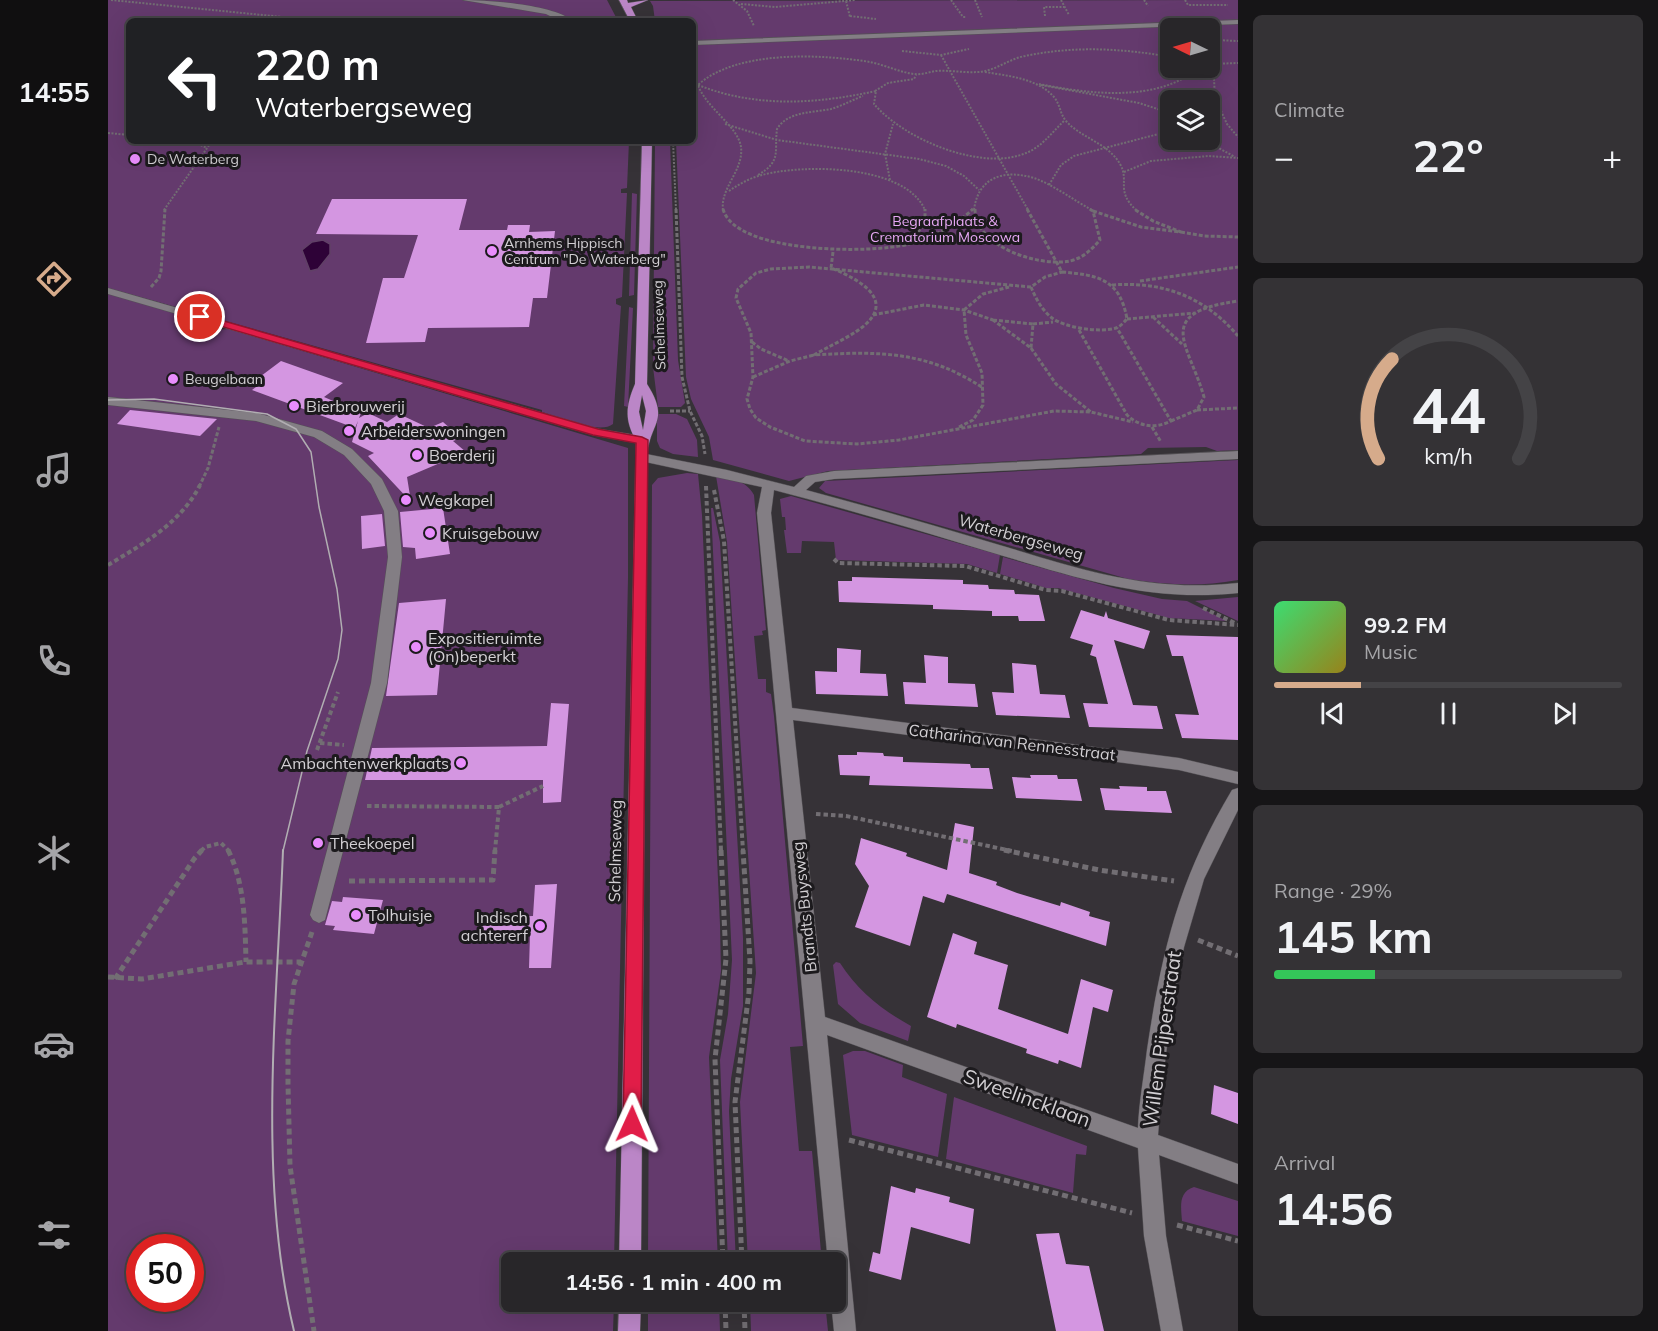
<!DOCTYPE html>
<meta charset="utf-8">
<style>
body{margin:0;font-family:Mulish,sans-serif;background:#343235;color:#f1f3f6;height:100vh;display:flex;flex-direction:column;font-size:22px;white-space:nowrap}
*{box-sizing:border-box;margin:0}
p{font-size:20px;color:#a5a5a8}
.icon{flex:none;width:33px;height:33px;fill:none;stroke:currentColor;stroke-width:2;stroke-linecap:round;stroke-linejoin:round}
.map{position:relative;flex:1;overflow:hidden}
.details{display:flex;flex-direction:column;gap:15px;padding:15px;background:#161517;width:420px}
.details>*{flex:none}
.guide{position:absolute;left:18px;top:18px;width:570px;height:126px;border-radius:9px;box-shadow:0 6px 24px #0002,0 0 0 2px #444346;background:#202124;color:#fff;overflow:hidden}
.needle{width:39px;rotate:275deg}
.tools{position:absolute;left:1052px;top:18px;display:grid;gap:12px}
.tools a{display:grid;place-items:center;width:60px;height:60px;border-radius:9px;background:#282629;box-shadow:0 6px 24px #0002,0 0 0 2px #444346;font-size:30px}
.speed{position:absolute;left:18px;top:1234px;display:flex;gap:12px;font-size:30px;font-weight:700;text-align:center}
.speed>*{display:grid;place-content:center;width:78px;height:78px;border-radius:50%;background:#282629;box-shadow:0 6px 24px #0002,0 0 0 2px #444346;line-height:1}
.speed .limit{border:9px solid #d22;background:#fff;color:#111}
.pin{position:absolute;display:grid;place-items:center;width:51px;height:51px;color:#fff;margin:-26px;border:3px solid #fff;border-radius:50%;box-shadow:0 2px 6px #0007}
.me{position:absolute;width:66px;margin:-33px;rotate:1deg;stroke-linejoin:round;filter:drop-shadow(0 0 4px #0008)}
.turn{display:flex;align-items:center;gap:21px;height:126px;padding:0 30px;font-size:27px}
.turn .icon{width:78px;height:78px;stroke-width:2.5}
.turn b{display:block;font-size:42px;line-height:51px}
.big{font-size:45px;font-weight:700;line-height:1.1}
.details .tile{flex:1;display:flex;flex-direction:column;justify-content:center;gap:9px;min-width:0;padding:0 21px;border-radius:9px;background:#343235}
.details .dial{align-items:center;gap:0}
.dial svg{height:156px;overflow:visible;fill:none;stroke:#444346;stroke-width:7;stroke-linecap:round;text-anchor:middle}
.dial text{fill:#f1f3f6;stroke:none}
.song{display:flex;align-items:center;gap:18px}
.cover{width:72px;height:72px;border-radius:9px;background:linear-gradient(135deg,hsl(140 70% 55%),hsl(50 70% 35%))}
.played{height:6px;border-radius:3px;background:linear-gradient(90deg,#d6ab8b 25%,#444346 25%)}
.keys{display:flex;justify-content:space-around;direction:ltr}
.heat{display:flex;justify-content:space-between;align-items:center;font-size:33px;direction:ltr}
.charge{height:9px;border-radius:4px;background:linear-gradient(90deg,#34c759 29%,#444346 0)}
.trip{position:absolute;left:393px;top:1252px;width:345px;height:60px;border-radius:9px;background:#282629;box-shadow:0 6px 24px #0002,0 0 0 2px #444346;font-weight:700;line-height:60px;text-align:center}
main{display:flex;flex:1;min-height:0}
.dock{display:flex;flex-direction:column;width:108px;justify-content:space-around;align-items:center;background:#100f10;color:#a5a5a8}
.dock .icon{width:42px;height:42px}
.dock .current{color:#d6ab8b}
.dock b{font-size:27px;color:#f1f3f6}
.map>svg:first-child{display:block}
.green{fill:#643a6d;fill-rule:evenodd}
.water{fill:#2e0237;stroke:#604066;stroke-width:1.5}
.building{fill:#d496e1}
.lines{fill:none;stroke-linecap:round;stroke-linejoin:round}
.minor-casing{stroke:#545155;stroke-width:1}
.major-casing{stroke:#545155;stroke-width:1}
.path-far3{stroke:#726e73;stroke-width:2;stroke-dasharray:2 1.5;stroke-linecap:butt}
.path-far2{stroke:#726e73;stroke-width:3;stroke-dasharray:4 2;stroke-linecap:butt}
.path-far1{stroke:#726e73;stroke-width:4;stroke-dasharray:4.5 3;stroke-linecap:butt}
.path{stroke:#726e73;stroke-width:5;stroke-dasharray:6 4;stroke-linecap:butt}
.minor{fill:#837e84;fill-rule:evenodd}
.major{fill:#bb86c7;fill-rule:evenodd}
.tram-far1{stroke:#b1aeb2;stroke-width:1.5}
.tram{stroke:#b1aeb2;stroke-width:2}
.route{fill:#e11d48;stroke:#92132f;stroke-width:1.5}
.poi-dot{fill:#e98dfd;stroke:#1c1a1d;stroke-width:2}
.labels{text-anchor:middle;stroke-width:6;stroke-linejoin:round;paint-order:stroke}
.far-poi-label{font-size:14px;fill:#d3d0d4;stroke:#1c1a1d;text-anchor:start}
.far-park-label{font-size:14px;fill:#e7a8f5;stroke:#1c1a1d}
.far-street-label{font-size:14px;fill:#d3d0d4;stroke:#1c1a1d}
.poi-label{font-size:16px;fill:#d3d0d4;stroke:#1c1a1d;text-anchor:start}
.street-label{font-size:16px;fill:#d3d0d4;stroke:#1c1a1d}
.near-street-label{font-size:20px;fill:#d3d0d4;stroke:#1c1a1d}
</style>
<main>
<nav class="dock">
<b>14:55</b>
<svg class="icon current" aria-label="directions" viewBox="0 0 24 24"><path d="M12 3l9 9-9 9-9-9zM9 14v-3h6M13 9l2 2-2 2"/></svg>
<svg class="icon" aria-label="music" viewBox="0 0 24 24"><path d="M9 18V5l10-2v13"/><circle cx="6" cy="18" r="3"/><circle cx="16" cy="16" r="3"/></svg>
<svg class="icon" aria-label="phone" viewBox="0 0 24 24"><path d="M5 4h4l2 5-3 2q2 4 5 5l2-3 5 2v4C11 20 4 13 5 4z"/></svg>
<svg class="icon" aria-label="climate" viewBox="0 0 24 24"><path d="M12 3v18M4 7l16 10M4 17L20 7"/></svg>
<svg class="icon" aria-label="car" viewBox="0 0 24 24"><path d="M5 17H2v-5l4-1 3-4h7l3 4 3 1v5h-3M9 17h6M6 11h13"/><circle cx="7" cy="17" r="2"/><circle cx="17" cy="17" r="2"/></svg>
<svg class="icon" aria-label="filters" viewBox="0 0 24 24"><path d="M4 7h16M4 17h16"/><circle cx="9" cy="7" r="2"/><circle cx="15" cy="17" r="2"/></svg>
</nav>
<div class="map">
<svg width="1130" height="1331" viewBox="0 0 1130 1331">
<rect width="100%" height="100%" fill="#363237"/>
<path class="green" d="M0 0H499L510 21H21V141H521L519 188 513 189V193H519L514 297 508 299V304L513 306 505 424C492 435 450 417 434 412V410L0 288Z
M1130 0V450L1109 451 1098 447 1040 448 1033 454 720 471 681 481 605 460 601 437 583 399 578 377 568 141H585V21H547L545 6 542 1ZM1062 28H1101V68H1062ZM1062 100H1101V140H1062Z
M547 141H562L570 360 577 403 573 407H550L545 367Z
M524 193 529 194 526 295 521 296Z
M0 293 96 322 91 330 79 338 88 341 108 330 121 329 520 448V578L506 1263H404V1302H506L505 1331H0ZM32 1248H82V1299H32Z
M521 307 525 308 520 407 516 406Z
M549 414H568L579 419 589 440 590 457 565 454 552 448 549 441Z
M1130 460V580C1090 587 1060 585 1020 579L718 493 711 488 717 481Z
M579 473 590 474 594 515 612 925 613 971 601 1057 610 1263H540L544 485 550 478Z
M608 476C624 479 638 480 646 495L658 630 654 631 655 635 646 636 650 679H658V692L663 694 666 716 695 1046 682 1047 691 1151H704L714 1263H640L632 1102 648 973 619 542Z
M683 496 892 555 889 573 859 564 728 560 726 542 694 541 693 553H679L676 530H678L677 517H674L672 499Z
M603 508H605L612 542 635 938V1006L623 1079 621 1111 628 1263H620L612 1060 620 1014 624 960Z
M895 557 1006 588 1054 599 1079 601 1119 621 1061 618 950 588H938L892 574Z
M1130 597V621L1087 601Z
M728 962 732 963C750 991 774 1010 803 1026L800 1041 752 1023 730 1004 725 965Z
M745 1051H757L795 1065 794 1077 839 1094 830 1157 744 1135 735 1055Z
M846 1097 979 1146 978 1155 968 1154 965 1193 838 1159Z
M1086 1187 1130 1201V1236L1074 1221C1073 1207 1070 1192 1086 1187Z
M540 1302H611L612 1331H540Z
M642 1302H717L720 1331H643Z"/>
<path class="water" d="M215 240 222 244V254L210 269 202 271 194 250 204 242Z"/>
<path class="building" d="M224 199H359L351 230H399L400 225H422L421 232 447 231 439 298H425L421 327 320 328 317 342 258 343 275 278H296L310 235 208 234Z
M173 361 235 383 216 397 253 413 251 418 260 413 279 422 291 414 321 428 335 422 353 438 345 441 358 452 299 477 303 502 260 456 266 453 244 442 250 421 247 428 144 390 156 381 149 379Z
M22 410 109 419 92 436 9 424Z
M335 508 342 554 308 559 307 548 295 547 292 512Z
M274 514 277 546 254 549 253 516Z
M744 577 855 580V584L880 585 881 589 906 590 907 594 931 595 937 621H911L910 616H884V611L825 609V605L731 602 730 581H744Z
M338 599 329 695 278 696 291 603Z
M973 610 996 617 998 611 1000 618 1042 631 1036 649 1006 640 1025 705 1049 706 1055 729 981 727 975 703 1000 704 988 657 982 655 985 645 962 638Z
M1058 635 1130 637V740L1074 738 1067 714 1091 715 1075 656H1064Z
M729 648 753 650 752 673 778 674 780 696 708 694 707 671 729 672Z
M816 655 840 657V683L867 684 870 707 797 704 795 682 818 683Z
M904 663 928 665 932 694 957 695 962 718 888 715 884 692 906 693Z
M443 703 461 704 453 802 435 803V780H257L264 748 439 746Z
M749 752 775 753 776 756 795 757V762L862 764 863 768H881L885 789 761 785 762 776 732 775 730 755H749Z
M922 775H949L950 779H969L974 801 908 798 904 777 923 778Z
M1011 786 1039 787V791H1058L1064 813 997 810 992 788 1012 789Z
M847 823 866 827 861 873 889 882 888 885 909 893 952 906 953 902 982 912 981 916 1002 922 998 946 839 894 836 903 815 896 802 946 747 927 761 886 747 864 753 838 799 853 798 856 839 870Z
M449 884 443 968H421L422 935 373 936V918L425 916 427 885Z
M235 897 275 900 266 934 225 930 227 926 217 925 224 901 234 902Z
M845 933 869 942 866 954 900 965 890 1009 960 1034 973 979 1005 990 1000 1012 985 1007 973 1068 951 1060 950 1064 918 1053 919 1049 849 1024 848 1028 819 1017Z
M1106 1085 1130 1093V1124L1103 1114Z
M783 1186 807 1193 808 1188 842 1197 841 1202 866 1209 862 1244 803 1227 793 1280 761 1271 765 1252 772 1254Z
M951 1233 958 1264 981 1266 996 1331H948L928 1234Z"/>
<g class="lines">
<g class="minor-casing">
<path id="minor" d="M355 0C381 0 442 5 462 19L452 21 438 14Z
M1130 20V24L585 45V41Z
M0 288 491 429 534 436 540 440 534 444 485 435 0 294Z
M0 397 149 413 214 431 244 449 274 479 290 511 294 557 279 683 217 920 211 923 205 920 202 915 263 683 280 557 276 511 263 484 236 455 206 437 148 421 0 405Z
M1130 451V459L726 479 707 482 698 490C762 507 825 525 888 544 972 569 1040 593 1130 583V593C1036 603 961 575 872 549 804 528 735 508 666 490L663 513 684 708 1071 758 1130 772V784L1071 770 685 720 717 1017 1030 1128C1031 1102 1036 1076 1039 1050 1054 950 1071 879 1124 790L1130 788V810L1096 879 1076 947 1062 1021 1053 1095 1050 1135 1130 1164V1184L1051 1155 1058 1236 1075 1331H1053L1036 1236 1030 1148 719 1035 748 1331H726L723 1302H728V1263H720L649 513 654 487 533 461 527 457 533 453 619 470 686 487 698 476 726 471Z"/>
</g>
<g class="major-casing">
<path id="major" d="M511 0H519L520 3 540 0 523 7 530 21H522Z
M534 141H544L539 384C563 422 541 422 539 457L533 1263H511L528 440C516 420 518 405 527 384ZM534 395 538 411 535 430 531 412Z
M511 1302H533L532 1331H510Z"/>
</g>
<path class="path-far3" d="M3 0 185 18
M625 0 639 11 646 26
M843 0 855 17H858
M867 0 874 17
M953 0 961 15
M1036 0 1040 6
M1077 0 1080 5H1120
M738 1 742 17
M633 4 667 7 748 0
M742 16 768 19
M937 16 936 7H956
M184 21 185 18 217 21
M1108 40 1130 41
M794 51 833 55 861 49
M833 55 920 210
M1101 64 1130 63
M1092 68 1106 79 1107 98 1101 109
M877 72C900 76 929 78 946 97 952 104 952 114 958 121 973 138 1000 143 1012 164 1022 181 1007 190 1028 210
M931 84C982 94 1048 103 1091 68
M590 85C648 108 708 104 768 91L766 104C796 139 873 172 918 153 934 147 945 131 957 120
M933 85 1031 103 1062 113
M767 91 780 83 806 79 808 75
M1107 98 1119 124 1130 137
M617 124 669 140 811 159 838 166 856 176 871 190
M0 133 21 135
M1096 140 1127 157
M83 141 99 148
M565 141 568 210
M1016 172 1043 161 1101 156 1130 158
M650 175C674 161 666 152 669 129 680 111 704 113 723 109 734 106 744 100 755 96
M782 180 777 154 785 124
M941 185 953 165 966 156 1062 131
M621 191C631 184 642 178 654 175 695 164 797 164 817 210
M56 210 104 141
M615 210C612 188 636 170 633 147 630 126 598 108 590 85 628 50 713 54 762 62 777 65 791 72 806 74 814 75 821 72 828 71 842 70 856 73 869 72 886 72 900 59 917 56 965 46 1013 48 1062 57
M863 210 866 208
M866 210C870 177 896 169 926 178 944 184 967 201 984 210"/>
<path class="path-far2" d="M568 209 574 377 582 411 594 436 597 454
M615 209C627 254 764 254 801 244 826 237 846 227 865 209
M867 209C867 247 931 267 962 261 975 258 983 250 992 240L985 211 981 209
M919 209 954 272
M985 211 1033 227 1073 232 1045 221 1026 209
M1073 232 1096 236 1130 237
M802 242 817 223V209
M725 252 723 268C743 276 787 296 759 323 747 335 721 346 706 355 770 351 820 351 875 388
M954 272C990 275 1012 279 1019 319 1016 322 1012 327 1008 328 993 333 957 328 944 318 934 310 928 299 923 287L937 277Z
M1032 281 1130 267
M1004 285C1055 281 1097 297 1130 336
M43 287 51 278 53 271 57 209
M923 287 701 267 663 269 648 273 630 289 628 298 643 333 645 377 639 399 642 409 648 418 662 427 697 441 749 444 791 440 946 411 983 412 1025 422
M765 315 816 305 856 310 885 320
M1045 317 1074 344
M1019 319 1087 313
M885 320 925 324 923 348Z
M925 324 945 322
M971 330 1019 415C1032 427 1047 429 1063 421L1009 328
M644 342 653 349 681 361
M923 348 948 384 983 412
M645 377 682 361 706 355
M1089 410 1130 408
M562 411H582
M1063 421 1089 410 1096 397C1081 344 1044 313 1130 301
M851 427 865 420 875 405 874 373 858 335 856 310 875 294 901 287
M1044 427 1053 442
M91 487 100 468 111 427"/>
<path class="path-far1" d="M598 486 613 851
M606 490 616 541 635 851
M726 559 730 563 857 566 938 590 954 591 1061 620 1130 625
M0 565C35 544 73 523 92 485
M1095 608 1129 624
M212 743 236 745
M209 750 230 692
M259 806 391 807 387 851
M391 807 435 786
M708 814 738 816 904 851
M93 851 97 847 113 843 121 851"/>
<path class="path" d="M120 850C137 883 137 925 138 962
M613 850 618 959 607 1059 615 1263
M896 850 991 870 1066 881
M241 881 385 880 387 850
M204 932 186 984 180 1041V1084L182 1166 206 1331
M1090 940 1130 956
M0 977 34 979 137 962H193
M7 979 86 859 94 850
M741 1140 1024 1213
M1069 1225 1130 1241
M634 1263 627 1102 641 992 642 961 635 850
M617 1302 618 1331
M636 1302 637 1331"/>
<use href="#minor" class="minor"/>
<use href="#major" class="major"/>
<path class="tram-far1" d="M0 400 46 399 159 414 188 429 203 452 211 507 229 589 234 630 230 659 199 751 175 851"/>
<path class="tram" d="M175 850C169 1007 149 1178 186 1331"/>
</g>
<path class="route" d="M88 315H95L490 429 534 437 540 440 533 1124 530 1131 524 1133 517 1131 515 1124 528 443 485 435 88 319Z"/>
<g class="poi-dot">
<circle cx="27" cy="159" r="6"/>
<circle cx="384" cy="251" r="6"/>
<circle cx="65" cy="379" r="6"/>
<circle cx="186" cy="406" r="6"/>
<circle cx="241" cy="431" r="6"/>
<circle cx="309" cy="455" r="6"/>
<circle cx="298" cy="500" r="6"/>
<circle cx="322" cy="533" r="6"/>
<circle cx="308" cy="647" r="6"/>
<circle cx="353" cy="763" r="6"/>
<circle cx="210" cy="843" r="6"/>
<circle cx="248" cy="915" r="6"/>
<circle cx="432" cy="926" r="6"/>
</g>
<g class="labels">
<g class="far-poi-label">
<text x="39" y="164">De Waterberg</text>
<text x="396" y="248">Arnhems Hippisch<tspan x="396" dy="16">Centrum "De Waterberg"</tspan></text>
<text x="77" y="384">Beugelbaan</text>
</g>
<g class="far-park-label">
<text x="837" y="226">Begraafplaats &amp;<tspan x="837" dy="16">Crematorium Moscowa</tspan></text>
</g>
<g class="far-street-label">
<text transform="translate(551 325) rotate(-92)" y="5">Schelmseweg</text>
</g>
<g class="poi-label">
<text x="198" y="412">Bierbrouwerij</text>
<text x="253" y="437">Arbeiderswoningen</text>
<text x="321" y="461">Boerderij</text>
<text x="310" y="506">Wegkapel</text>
<text x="334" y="539">Kruisgebouw</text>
<text x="320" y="644">Expositieruimte<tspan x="320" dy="18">(On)beperkt</tspan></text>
<text x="341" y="769" text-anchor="end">Ambachtenwerkplaats</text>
<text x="222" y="849">Theekoepel</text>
<text x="260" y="921">Tolhuisje</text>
<text x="420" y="923" text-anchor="end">Indisch<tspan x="420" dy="18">achtererf</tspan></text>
</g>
<g class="street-label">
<text transform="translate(913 537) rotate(16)" y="6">Waterbergseweg</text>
<text transform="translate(904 742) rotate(7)" y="6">Catharina van Rennesstraat</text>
<text transform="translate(507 851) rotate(-89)" y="6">Schelmseweg</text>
<text transform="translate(696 907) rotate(-96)" y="6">Brandts Buysweg</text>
</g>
<g class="near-street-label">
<text transform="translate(1054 1039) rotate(-82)" y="7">Willem Pijperstraat</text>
<text transform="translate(919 1098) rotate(20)" y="7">Sweelincklaan</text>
</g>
</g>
</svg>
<div class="tools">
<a><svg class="needle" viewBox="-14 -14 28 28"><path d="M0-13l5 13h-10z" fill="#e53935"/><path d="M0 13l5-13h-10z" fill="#a5a5a8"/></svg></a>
<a><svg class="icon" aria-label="layers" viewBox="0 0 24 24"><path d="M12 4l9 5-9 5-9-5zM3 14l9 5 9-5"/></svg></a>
</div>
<div class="speed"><div class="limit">50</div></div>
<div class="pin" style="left:92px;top:317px;background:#d93025"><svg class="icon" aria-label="arrive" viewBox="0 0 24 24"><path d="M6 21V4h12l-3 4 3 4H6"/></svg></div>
<svg class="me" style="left:524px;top:1124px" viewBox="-20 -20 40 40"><path d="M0-17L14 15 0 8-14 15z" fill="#e11d48" stroke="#fff" stroke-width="4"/></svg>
<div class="trip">14:56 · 1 min · 400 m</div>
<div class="guide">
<div class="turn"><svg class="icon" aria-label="left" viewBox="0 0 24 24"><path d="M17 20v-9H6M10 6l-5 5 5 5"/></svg><div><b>220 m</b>Waterbergseweg</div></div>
</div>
</div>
<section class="details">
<div class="tile"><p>Climate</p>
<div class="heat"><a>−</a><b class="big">22°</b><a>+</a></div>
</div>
<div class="tile dial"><svg viewBox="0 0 100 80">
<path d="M14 69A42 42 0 1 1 86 69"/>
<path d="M14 69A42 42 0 0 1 21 18" stroke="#d6ab8b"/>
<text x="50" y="56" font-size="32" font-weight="700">44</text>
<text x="50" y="72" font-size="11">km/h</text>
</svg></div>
<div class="tile">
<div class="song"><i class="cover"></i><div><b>99.2 FM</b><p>Music</p></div></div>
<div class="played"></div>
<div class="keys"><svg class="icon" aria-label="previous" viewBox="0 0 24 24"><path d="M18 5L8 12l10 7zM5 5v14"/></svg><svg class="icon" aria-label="pause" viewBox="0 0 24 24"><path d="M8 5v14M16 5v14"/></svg><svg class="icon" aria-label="next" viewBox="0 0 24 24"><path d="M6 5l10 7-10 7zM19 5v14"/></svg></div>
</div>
<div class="tile"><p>Range · 29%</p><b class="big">145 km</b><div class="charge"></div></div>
<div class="tile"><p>Arrival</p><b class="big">14:56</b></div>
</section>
</main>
